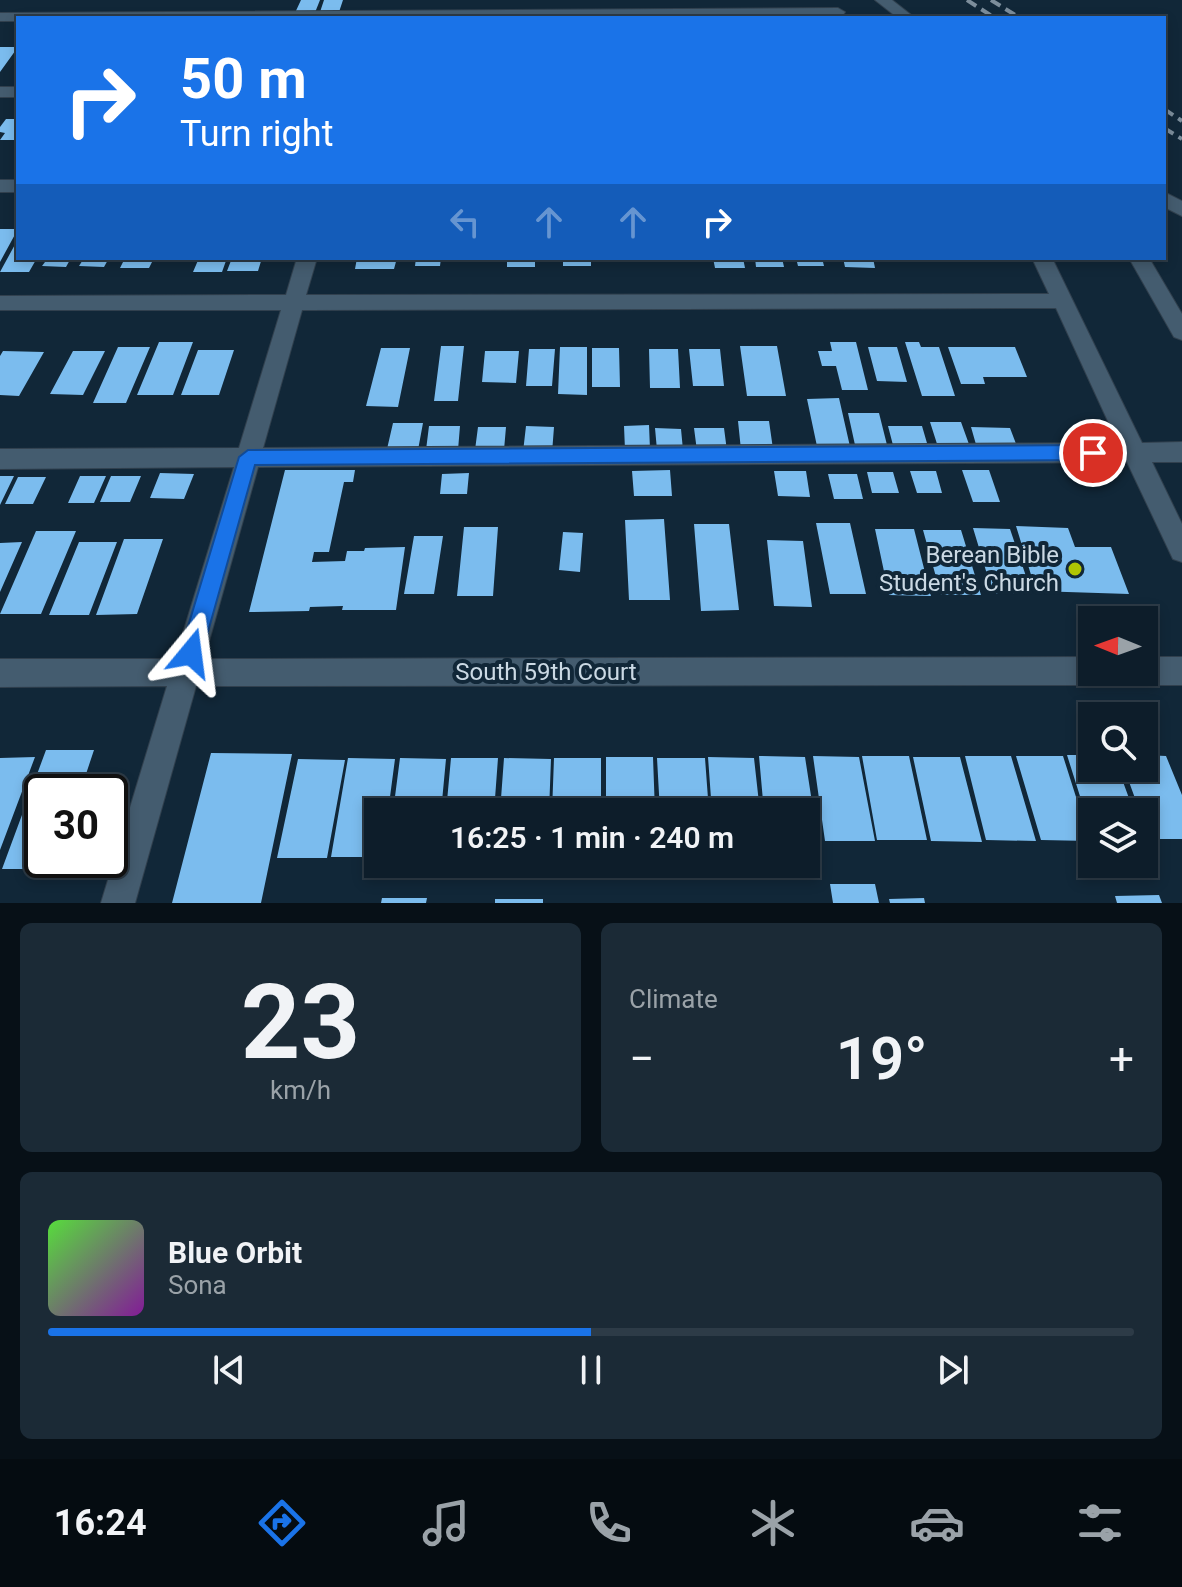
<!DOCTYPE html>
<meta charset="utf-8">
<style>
body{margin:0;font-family:Roboto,sans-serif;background:#1b2a36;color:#f1f3f6;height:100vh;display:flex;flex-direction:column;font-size:30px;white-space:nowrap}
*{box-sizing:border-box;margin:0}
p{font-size:26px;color:#9aa2a8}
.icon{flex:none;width:44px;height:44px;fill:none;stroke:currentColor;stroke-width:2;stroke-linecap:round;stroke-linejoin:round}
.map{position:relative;height:903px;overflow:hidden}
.side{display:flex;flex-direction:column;gap:20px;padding:20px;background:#071017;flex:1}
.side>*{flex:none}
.hud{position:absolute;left:16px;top:16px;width:1150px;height:244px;border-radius:0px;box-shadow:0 4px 12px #0003,0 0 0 2px #2d3b47;background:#1a73e8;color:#fff;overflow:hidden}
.needle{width:52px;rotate:271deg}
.fabs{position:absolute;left:1078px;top:606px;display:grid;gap:16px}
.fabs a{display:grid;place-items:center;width:80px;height:80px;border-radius:0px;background:#0d1d2a;box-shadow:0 4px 12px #0003,0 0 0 2px #2d3b47;font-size:40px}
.speed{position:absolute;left:24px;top:774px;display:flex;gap:16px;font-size:40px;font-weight:700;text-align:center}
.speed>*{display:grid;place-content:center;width:104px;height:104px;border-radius:50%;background:#0d1d2a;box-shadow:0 4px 12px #0003,0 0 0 2px #2d3b47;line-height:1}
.speed .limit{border:4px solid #111;border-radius:12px;background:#fff;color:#111}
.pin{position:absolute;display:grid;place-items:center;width:68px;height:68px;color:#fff;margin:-34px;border:4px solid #fff;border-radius:50%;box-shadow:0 2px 8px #0007}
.me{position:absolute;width:88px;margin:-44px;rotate:16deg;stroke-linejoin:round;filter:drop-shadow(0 0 6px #0008)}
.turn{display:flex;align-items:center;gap:28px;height:168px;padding:0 32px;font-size:36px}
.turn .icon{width:104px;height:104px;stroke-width:2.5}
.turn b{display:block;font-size:56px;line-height:68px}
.lanes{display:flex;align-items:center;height:76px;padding:0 32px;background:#0003;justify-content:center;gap:40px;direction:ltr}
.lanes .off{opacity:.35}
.big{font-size:60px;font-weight:600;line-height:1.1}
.side .widget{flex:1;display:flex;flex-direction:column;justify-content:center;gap:12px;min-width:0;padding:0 28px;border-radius:12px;background:#1b2a36}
.side .dial{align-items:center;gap:0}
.dial b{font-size:104px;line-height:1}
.song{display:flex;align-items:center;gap:24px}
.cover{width:96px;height:96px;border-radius:12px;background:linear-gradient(135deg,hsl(110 70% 55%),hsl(290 70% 35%))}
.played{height:8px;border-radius:4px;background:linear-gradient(90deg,#1a73e8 50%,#2d3b47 50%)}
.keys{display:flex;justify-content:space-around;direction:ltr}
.heat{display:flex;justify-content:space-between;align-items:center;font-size:44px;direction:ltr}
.side .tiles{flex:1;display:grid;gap:20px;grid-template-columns:1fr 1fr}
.widget:last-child{grid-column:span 2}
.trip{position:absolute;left:364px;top:798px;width:456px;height:80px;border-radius:0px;background:#0d1d2a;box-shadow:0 4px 12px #0003,0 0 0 2px #2d3b47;font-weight:600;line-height:80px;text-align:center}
.dock{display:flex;height:128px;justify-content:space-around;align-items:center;background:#050c11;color:#9aa2a8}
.dock .icon{width:56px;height:56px}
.dock .current{color:#1a73e8}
.dock b{font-size:36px;color:#f1f3f6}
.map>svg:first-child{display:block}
.building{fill:#7bbcee}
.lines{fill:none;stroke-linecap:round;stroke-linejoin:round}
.minor-casing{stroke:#31404e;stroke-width:2}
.minor{fill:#445c6f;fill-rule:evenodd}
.rail{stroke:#7c8d9b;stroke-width:4;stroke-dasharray:11 6;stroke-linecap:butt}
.route{fill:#1a73e8;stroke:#114b97;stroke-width:2}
.poi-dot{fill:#afc504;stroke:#112738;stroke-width:3}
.labels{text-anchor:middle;stroke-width:8;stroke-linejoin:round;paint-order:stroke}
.poi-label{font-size:24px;fill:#cbd9e4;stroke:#112738;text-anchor:end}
.street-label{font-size:24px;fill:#cbd9e4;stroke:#112738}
</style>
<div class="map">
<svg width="1182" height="903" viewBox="0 0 1182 903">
<rect width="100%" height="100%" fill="#112738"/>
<path class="building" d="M301 0H320L314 15H294Z
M324 0H343L338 15H319Z
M0 47H18L0 72Z
M6 119H18V134L14 140H0L5 133 0 132V127Z
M0 229H18L0 262Z
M18 239V258H37L29 272H0Z
M48 258H71L66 267 42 266Z
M84 258H109L104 267 79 266Z
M125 258H154L149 268H120Z
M199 258H227L222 272H193Z
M232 258H262L258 271H227Z
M357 258H397L394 269H355Z
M416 258H441L440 266H415Z
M507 258H535V267H507Z
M563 258H591V266H563Z
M713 258H743L745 268H715Z
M755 258H782L784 267H756Z
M796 258H822L824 266H798Z
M843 258H873L875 268 845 267Z
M159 342H193L173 395H137Z
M830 342H856L868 390H842L836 366H822L818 351H832Z
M905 342H919L921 347H939L955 396H922Z
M441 346H464L458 401H434Z
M740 346H777L786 396H747Z
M118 347H150L126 403H93Z
M560 347H587V395L558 394Z
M868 347H897L907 382 877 381Z
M948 347H1015L1027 377H983L985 384H961Z
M381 348H410L398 407 366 406Z
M592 348H619L620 387H592Z
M529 349H555L552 386H526Z
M649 349H678L680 388H650Z
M689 349H720L724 386H693Z
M198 350H234L219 395H181Z
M3 351 44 352 19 396 0 395V356Z
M73 351H105L83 395 50 394Z
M485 351H519L516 383 482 382Z
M839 398 851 451H818L807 399Z
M848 413H879L887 445H855Z
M738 421H769L773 449 741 450Z
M930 422H961L970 447H938Z
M393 423H423L418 450 387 449Z
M649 425 650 449 625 450 624 426Z
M429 426H460L458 450H426Z
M526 426 554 427 552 453 523 452Z
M888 426H922L929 450 894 449Z
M478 427H506L504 450H475Z
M971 427 1010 428 1018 449 977 448Z
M655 428 681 429 683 450H657Z
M694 428H724L727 451H697Z
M285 470H355L353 482H344L329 552H314L312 562 345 561 347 551H364L365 548 405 547 396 610H342L343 606 310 607 309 611 249 612Z
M670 470 672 496H634L632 471Z
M962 470H989L1000 502H973Z
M774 471H806L810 497 778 496Z
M910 471H936L942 493H917Z
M867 472H893L899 493H872Z
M160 473 194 474 184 499 150 498Z
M469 473 467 494H440L442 474Z
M828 474H857L863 499H834Z
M0 476H14L0 505Z
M80 476H106L94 503H68Z
M111 476H141L130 502H100Z
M18 477H46L33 504H5Z
M664 519 670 600H629L625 520Z
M816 523H850L866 594H830Z
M694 524H729L739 610 701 611Z
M1016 526 1068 528 1075 547H1111L1129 594 1036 591Z
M464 527H498L493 596H457Z
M973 528 1010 529 1032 594H993Z
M875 529H914L931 596 889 595Z
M923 530H961L981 595H941Z
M36 531H76L41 614H0Z
M563 532 583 533 580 572 559 570Z
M414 536H443L434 594H404Z
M124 539H163L137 614 96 615Z
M767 540 803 541 812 607 774 606Z
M22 542 0 592V543Z
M79 542H117L89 615H49Z
M46 750H94L80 792H42V860H56L53 869H2Z
M211 753 292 754 261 903H172Z
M1067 755H1092V768H1118L1134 812H1092L1091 831Z
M1144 755 1166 756 1182 795V839H1150L1144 812H1140L1124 768H1144Z
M759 756 805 757 818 841H806V812H764Z
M813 756 859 757 875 841H825Z
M862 756H909L927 840H877Z
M965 756H1011L1036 841 986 840Z
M1016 756H1063L1090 841 1041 840Z
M35 757 0 850V758Z
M606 757H653L655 812H606Z
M708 757 754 758 760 812H712Z
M913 757H960L982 842 931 841Z
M348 758 395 759 388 812H378V857H331Z
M400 758 446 759 441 812H393Z
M451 758H498L494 812H446Z
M504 758 551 759 549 812H500Z
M554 758H601V812H552Z
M657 758H705L709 812H660Z
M298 759 345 760 327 858H277Z
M830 884H875L879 903H833Z
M1159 895 1162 903H1117L1115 896Z
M382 898H427L426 903H381Z
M924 898 925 903H890L889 899Z
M495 899H543V903H495Z"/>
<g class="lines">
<g class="minor-casing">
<path id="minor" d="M875 0H892L915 18H898Z
M838 8 845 12 843 15 18 18V21H0V13Z
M0 87H18V97H0Z
M0 180H18V192H0Z
M1164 192 1182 201V216L1164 207Z
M297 258H317L306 295 1049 294 1032 258H1052L1142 443 1182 442V462H1152L1182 524V562L1173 559 1127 462 258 467 204 659 1092 657V672H1106L1102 681 1092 685 196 686 135 903H101L167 686 0 687V659H175L234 467 0 469V449L239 448 281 310H0V296L286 295ZM1056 308 1118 443 263 448 302 310Z
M1129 258H1149L1182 314V340L1174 337Z
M1144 657H1182V685H1144L1134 681 1130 672H1144Z"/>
</g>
<use href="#minor" class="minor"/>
<path class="rail" d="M967 0 995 18
M991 0 1020 18
M1164 109 1182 121
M1164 128 1182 139"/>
</g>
<path class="route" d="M1093 445 1102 453 1093 460 255 465 202 653 199 660 191 663 184 660 180 653 239 457 248 450Z"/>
<circle class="poi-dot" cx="1075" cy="569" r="8"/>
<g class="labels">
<g class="poi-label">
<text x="1059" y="563">Berean Bible<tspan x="1059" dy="28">Student's Church</tspan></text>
</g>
<g class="street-label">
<text x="546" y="680">South 59th Court</text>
</g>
</g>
</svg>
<div class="fabs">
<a><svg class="needle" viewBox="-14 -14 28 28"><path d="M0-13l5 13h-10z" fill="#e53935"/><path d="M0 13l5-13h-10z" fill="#9aa2a8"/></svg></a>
<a><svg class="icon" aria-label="search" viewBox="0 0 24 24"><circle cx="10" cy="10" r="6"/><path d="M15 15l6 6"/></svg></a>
<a><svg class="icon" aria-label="layers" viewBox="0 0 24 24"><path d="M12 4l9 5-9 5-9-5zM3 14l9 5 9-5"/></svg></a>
</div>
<div class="speed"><div class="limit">30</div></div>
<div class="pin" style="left:1093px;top:453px;background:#d93025"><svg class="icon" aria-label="arrive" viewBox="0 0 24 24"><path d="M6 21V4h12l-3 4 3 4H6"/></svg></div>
<svg class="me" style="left:191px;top:653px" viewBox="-20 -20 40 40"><path d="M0-17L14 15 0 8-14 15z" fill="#1a73e8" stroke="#fff" stroke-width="4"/></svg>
<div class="trip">16:25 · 1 min · 240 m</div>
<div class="hud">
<div class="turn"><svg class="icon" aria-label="right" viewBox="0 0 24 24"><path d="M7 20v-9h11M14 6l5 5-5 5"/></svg><div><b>50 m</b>Turn right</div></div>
<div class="lanes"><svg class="icon off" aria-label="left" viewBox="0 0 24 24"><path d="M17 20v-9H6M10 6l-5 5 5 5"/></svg><svg class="icon off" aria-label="ahead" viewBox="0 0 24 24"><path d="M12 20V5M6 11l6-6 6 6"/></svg><svg class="icon off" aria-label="ahead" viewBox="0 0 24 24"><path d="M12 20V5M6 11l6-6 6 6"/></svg><svg class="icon" aria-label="right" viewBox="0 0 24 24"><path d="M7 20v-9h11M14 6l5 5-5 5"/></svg></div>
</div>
</div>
<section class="side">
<div class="tiles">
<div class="widget dial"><b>23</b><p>km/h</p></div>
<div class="widget"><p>Climate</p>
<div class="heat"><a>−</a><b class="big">19°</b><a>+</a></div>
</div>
<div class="widget">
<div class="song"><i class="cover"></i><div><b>Blue Orbit</b><p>Sona</p></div></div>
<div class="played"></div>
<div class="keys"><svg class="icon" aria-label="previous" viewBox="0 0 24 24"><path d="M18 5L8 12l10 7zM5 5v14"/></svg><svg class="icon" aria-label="pause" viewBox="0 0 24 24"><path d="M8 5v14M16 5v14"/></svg><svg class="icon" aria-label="next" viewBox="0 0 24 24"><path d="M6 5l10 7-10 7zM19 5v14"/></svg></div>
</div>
</div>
</section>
<nav class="dock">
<b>16:24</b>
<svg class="icon current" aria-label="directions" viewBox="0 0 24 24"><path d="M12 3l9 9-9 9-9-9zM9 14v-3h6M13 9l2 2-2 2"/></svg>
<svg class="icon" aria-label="music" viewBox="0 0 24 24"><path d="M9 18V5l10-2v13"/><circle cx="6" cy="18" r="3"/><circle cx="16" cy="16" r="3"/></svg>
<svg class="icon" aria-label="phone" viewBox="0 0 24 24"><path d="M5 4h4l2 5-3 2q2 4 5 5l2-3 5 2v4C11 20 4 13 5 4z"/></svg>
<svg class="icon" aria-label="climate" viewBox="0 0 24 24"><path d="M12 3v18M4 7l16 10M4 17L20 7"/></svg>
<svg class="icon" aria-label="car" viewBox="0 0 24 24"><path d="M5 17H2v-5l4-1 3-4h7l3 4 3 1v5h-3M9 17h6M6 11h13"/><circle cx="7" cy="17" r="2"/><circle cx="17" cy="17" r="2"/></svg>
<svg class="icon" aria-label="filters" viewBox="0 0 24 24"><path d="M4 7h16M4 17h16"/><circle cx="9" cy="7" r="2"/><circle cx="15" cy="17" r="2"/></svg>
</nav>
